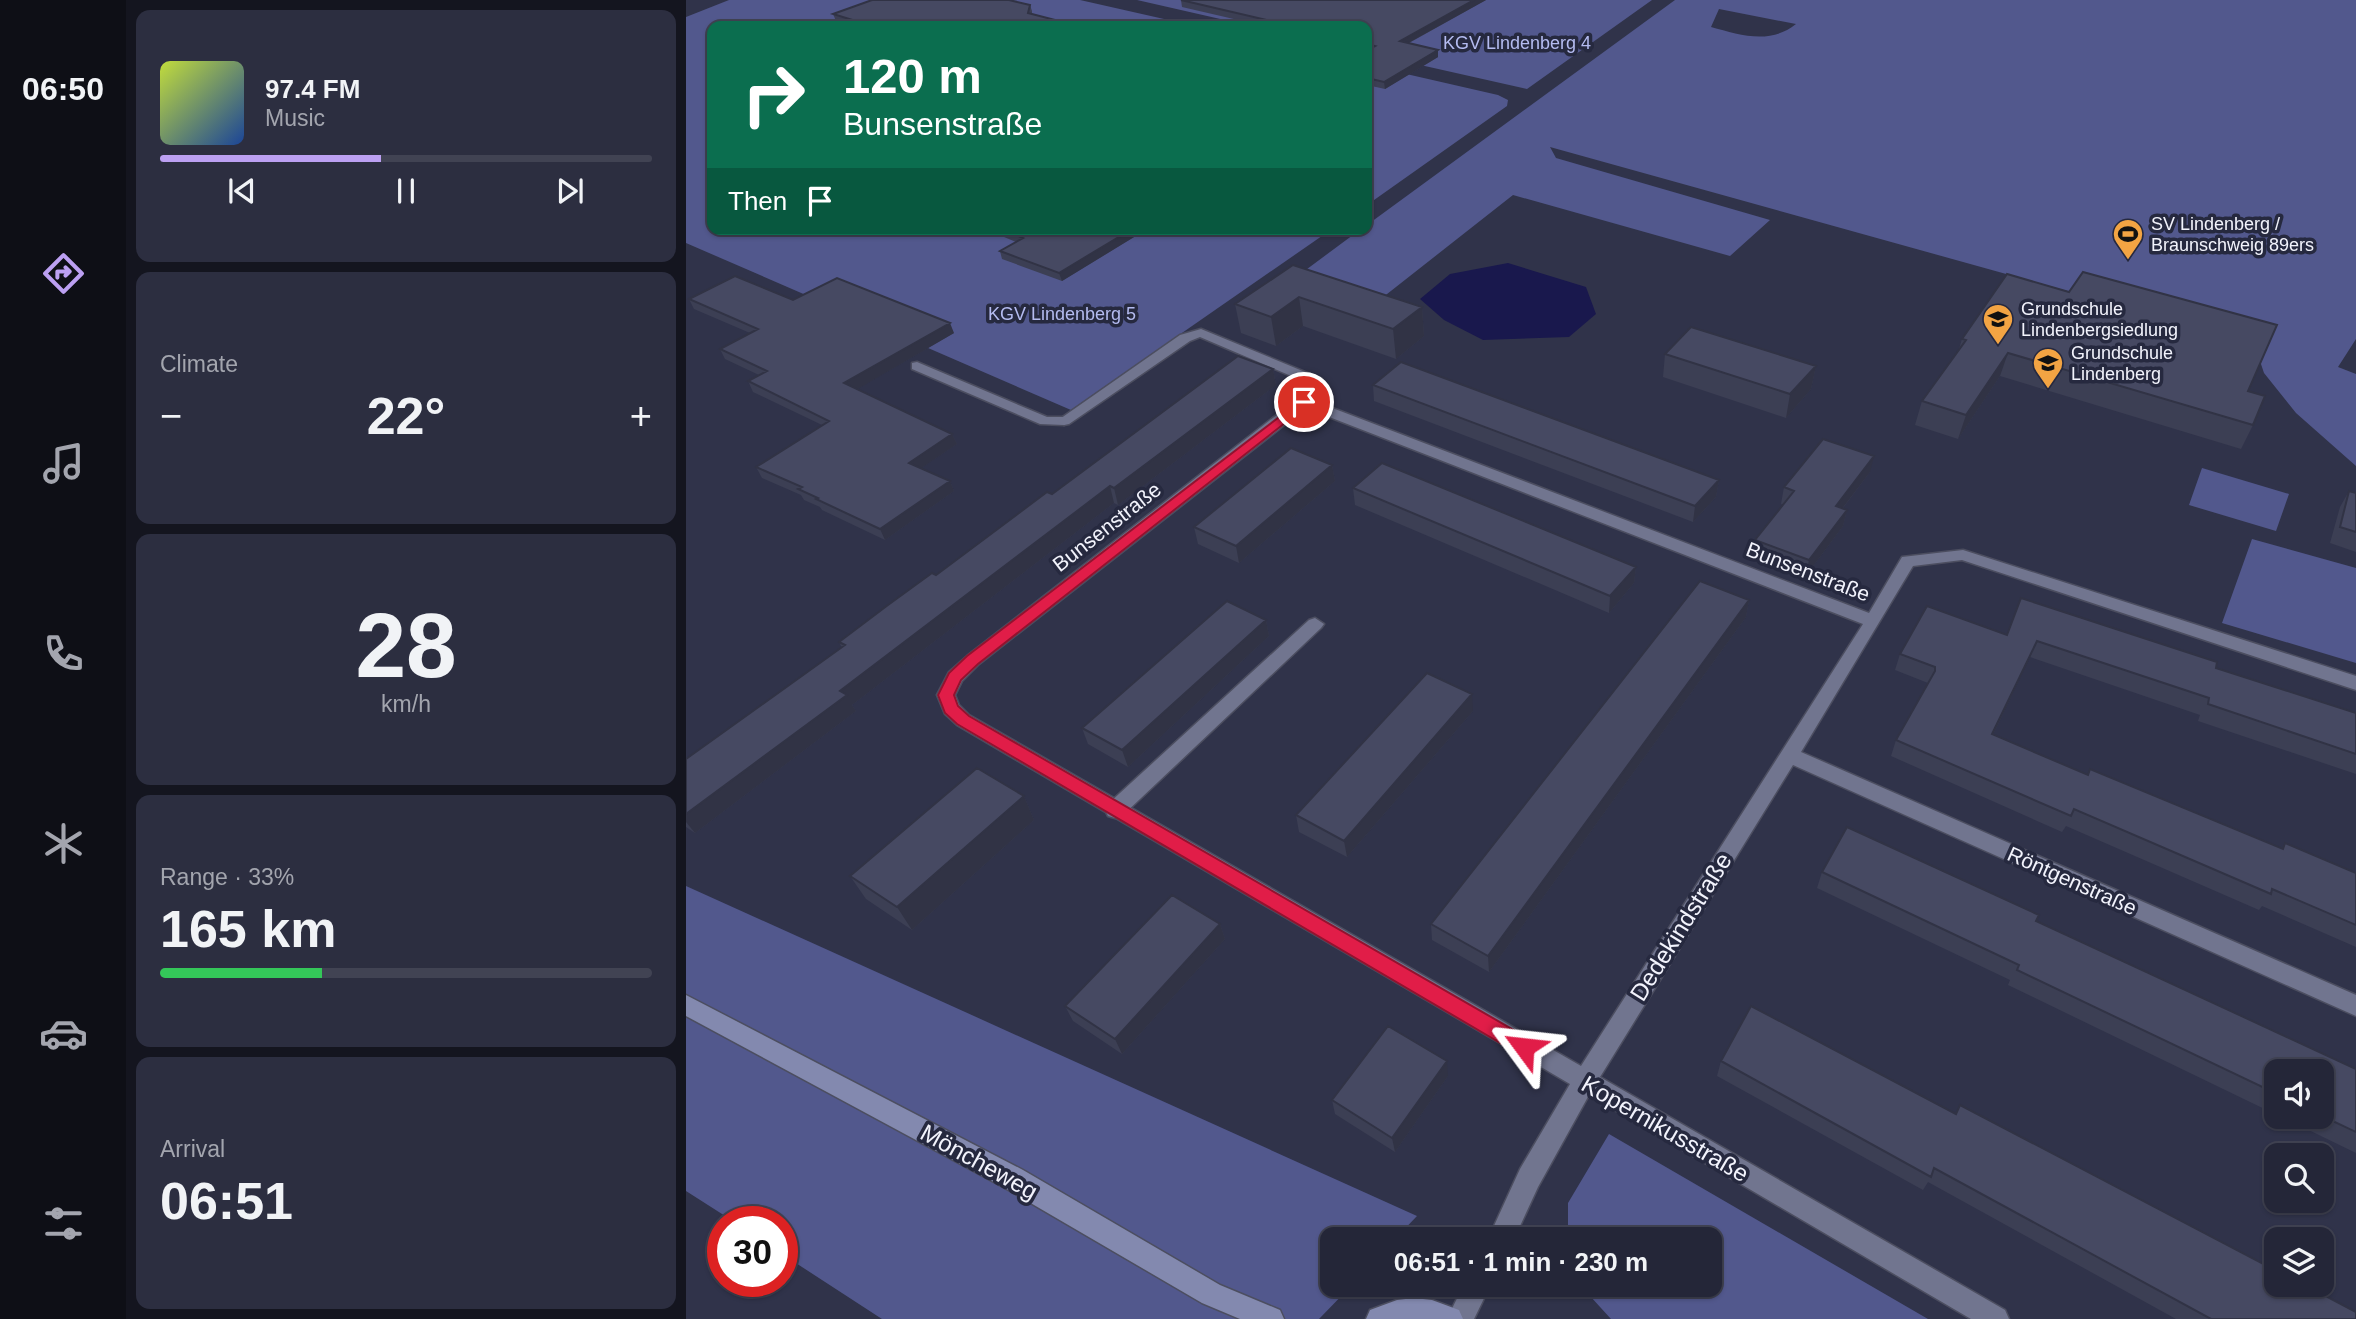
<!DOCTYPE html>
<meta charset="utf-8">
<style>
body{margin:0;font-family:Arial,sans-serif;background:#2c2e40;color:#f1f3f6;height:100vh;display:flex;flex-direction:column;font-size:26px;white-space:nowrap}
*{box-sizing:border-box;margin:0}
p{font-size:23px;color:#a3a5ae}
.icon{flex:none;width:38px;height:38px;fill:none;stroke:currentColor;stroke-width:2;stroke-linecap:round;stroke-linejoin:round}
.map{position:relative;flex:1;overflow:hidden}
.sheet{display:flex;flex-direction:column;gap:10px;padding:10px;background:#14151f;width:560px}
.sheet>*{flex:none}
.guide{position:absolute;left:21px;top:21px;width:665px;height:214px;border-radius:14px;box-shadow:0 2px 5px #0004,0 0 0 2px #414353;background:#0b6e4f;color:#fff;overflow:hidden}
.tools{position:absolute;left:1578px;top:1059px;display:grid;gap:14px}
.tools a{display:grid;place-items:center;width:70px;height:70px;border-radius:14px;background:#242638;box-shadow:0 2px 5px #0004,0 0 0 2px #414353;font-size:35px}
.speed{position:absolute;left:21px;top:1206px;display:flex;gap:14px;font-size:35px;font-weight:700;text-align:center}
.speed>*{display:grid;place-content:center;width:91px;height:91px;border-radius:50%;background:#242638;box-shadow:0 2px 5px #0004,0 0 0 2px #414353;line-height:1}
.speed .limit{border:10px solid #d22;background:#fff;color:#111}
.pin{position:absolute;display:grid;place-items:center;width:60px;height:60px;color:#fff;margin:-30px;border:4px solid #fff;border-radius:50%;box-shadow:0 2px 7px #0007}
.me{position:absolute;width:77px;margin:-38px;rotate:300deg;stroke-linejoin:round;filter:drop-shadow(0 0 5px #0008)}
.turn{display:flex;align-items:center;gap:24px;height:147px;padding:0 21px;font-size:32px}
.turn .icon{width:91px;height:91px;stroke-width:2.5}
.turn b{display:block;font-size:49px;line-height:60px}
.then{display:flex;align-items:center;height:66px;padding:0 21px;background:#0003;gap:14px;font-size:26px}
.big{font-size:52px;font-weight:800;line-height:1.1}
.sheet .widget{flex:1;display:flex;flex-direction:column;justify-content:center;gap:10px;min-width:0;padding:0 24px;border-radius:14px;background:#2c2e40}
.sheet .dial{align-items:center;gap:0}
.dial b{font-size:91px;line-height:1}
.song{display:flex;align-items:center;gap:21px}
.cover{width:84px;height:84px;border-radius:10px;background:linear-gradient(135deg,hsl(70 70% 55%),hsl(220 70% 35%))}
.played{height:7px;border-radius:4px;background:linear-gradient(90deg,#bca0f2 45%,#414353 45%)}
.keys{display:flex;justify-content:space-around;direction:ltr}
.heat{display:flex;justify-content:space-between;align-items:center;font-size:38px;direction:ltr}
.charge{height:10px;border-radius:5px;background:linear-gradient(90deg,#34c759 33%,#414353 0)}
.trip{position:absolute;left:634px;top:1227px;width:402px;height:70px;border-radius:14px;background:#242638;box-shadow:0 2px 5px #0004,0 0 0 2px #414353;font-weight:800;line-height:70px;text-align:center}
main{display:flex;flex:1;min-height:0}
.menu{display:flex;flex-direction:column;width:126px;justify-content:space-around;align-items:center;background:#0e0f16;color:#a3a5ae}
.menu .icon{width:49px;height:49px}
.menu .active{color:#bca0f2}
.menu b{font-size:32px;color:#f1f3f6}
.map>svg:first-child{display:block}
.green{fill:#52588d;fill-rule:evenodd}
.water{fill:#19184d}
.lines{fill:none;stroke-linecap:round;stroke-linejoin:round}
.lane-casing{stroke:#4c4e60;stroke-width:3}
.street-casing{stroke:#4c4e60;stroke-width:3}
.secondary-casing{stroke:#4c4e60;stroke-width:3}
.lane{fill:#71758f;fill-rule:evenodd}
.street{fill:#71758f;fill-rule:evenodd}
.secondary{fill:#8389af;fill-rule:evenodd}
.wall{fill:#3c3f54}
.shaded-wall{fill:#313345}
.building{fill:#464962;stroke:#313345;stroke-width:2}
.route{fill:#e11d48;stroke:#92132f;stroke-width:2}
.labels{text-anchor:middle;stroke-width:7;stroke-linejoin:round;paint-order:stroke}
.far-park-label{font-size:18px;fill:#b4bbf0;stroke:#26293f}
.far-poi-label{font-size:18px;fill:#f2f3fc;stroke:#26293f;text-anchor:start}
.street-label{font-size:21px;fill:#f2f3fc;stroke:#26293f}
.near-street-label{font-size:24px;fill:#f2f3fc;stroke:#26293f}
</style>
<main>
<nav class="menu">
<b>06:50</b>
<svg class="icon active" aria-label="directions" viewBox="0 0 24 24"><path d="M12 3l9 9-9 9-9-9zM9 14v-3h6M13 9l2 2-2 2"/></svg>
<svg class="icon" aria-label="music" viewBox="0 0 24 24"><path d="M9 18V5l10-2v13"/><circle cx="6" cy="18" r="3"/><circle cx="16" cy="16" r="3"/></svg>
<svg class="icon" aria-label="phone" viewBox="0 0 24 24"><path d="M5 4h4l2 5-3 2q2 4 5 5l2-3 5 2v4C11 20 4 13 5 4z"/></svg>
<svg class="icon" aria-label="climate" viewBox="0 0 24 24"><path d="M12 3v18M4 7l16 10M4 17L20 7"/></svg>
<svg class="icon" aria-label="car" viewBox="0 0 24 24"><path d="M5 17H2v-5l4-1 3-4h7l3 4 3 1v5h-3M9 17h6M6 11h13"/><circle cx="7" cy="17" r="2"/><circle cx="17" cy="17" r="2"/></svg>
<svg class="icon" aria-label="filters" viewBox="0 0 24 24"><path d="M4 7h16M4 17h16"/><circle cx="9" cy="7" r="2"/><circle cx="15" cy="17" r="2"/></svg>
</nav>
<section class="sheet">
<div class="widget">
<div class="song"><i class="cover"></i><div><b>97.4 FM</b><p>Music</p></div></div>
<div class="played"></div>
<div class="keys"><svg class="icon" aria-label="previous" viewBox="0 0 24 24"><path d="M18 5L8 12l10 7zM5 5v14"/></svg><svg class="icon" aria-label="pause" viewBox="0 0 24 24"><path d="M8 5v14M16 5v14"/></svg><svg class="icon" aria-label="next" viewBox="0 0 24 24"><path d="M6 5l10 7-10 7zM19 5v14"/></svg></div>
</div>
<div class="widget"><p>Climate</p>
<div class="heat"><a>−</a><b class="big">22°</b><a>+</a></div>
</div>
<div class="widget dial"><b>28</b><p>km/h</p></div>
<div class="widget"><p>Range · 33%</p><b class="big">165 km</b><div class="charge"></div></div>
<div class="widget"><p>Arrival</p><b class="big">06:51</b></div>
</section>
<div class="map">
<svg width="1670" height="1319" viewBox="0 0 1670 1319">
<rect width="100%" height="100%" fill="#30334a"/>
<path class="green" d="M43 0H394L509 26H26V229H646L385 410 0 243V17Z
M451 0H966L841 89 681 53V26H565Z
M989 0H1670V339L1652 367 1670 374V466L1610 413 1578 373 1568 343 864 147 870 158 1084 220 1044 256 827 195 682 309 613 275 675 229H681V225ZM1033 9 1110 24C1084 45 1054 35 1025 27Z
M681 65 812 95 822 100 821 106 681 205Z
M1516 468 1603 494 1590 531 1503 505Z
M1566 539 1670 568V663L1536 623Z
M0 886 731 1216 709 1239H646V1284L666 1285 633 1319H196L96 1254V1222L47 1221 0 1191Z
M923 1134 1242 1319H925L894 1285 1024 1284V1239H882V1203Z"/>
<path class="water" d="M822 263 900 287 910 314 883 337 797 340 758 320 734 299 764 274Z"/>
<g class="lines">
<g class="lane-casing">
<path id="lane" d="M231 362 361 417H378L385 421 378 425 354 424 226 369V363Z
M629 618 638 624 635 628 436 816 429 818 422 816 419 810 422 804 623 620Z"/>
</g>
<g class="street-casing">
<path id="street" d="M515 329 636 379 638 390 628 401 1183 613 1216 557 1277 550 1670 676V690L1276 560 1227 566 1115 752 1670 995V1016L1107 765 914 1077 1319 1310 1323 1319H1285L903 1095 852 1187 828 1239H802L834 1169 884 1084 271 725 259 714 251 695 263 672 281 656 624 389V384L514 337 504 341 383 424 378 425 371 421 494 335ZM620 408 1177 624 895 1066 283 715 273 705 269 695 276 681 293 664Z
M778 1284H805L788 1319H761Z"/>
</g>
<g class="secondary-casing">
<path id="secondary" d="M0 995 337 1170 534 1285 594 1310 598 1319H554L516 1303 319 1188 0 1016Z
M728 1298 746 1300 773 1310 777 1319H680L684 1310 711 1300Z"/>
</g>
<use href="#lane" class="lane"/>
<use href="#street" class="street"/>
<use href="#secondary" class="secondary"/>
</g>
<path class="wall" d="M495 0H800L723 43 752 50V57L699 89 681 85V26H578L496 7Z
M344 5 346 11V14L378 26H167L150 21 147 14Z
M299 229H446L448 237 376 281 316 259 314 251 330 242Z
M607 265 736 307 738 336 710 359 617 326 590 346 555 333 549 304Z
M3 299 107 300 268 333 171 389 266 434 271 444 235 468 264 481 268 491 199 540 136 510 134 507 118 500 115 495 76 478 70 467 136 425 67 392 62 381 73 375 39 359 34 349 64 333 8 309Z
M1276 339 1562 391 1567 425 1555 449 1314 376 1272 439 1229 425 1236 401 1273 349Z
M979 354 1130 366 1125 389 1100 418 977 377Z
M587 369 590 385 432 505 428 503 166 705 170 711 9 833 0 827V759L156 648 153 642 366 494Z
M687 385 1033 480 1030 497 1007 522 688 401Z
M646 465 649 481 553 563 512 544 508 527Z
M1184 472 1157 508 1161 510 1157 526 1119 577 1066 557 1069 540 1097 505 1095 504 1098 487Z
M667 488 950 567 948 583 923 613 669 505Z
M1663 491 1670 493V552L1644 543 1654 507Z
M1063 600 1060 617 803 972 746 940 745 924Z
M580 620 583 636 442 767 402 744 396 728Z
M1321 635 1530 668 1670 713V774L1512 721 1514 715 1344 657 1307 735 1401 774 1596 848 1599 843 1670 873V947L1576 906 1573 910 1380 826 1376 832 1205 756 1210 740 1242 683 1209 670 1214 654Z
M787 711 661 857 613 832 610 815Z
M338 796 348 820 226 930 180 899 164 876Z
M1136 872 1350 921 1670 1069V1153L1594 1116H1636L1591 1071V1115L1322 985 1324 980 1131 888Z
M534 924 539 939 436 1054 387 1021 379 1006Z
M1035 1061 1269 1114 1274 1105 1670 1319H1490L1242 1182 1237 1190 1031 1076Z
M762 1076 709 1152 649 1114 646 1100Z"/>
<path class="shaded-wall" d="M788 0H800L715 47 714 41Z
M752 50V57L699 89 698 82Z
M446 229 448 237 376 281 373 273Z
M613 297 617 326 590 346 585 317Z
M736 307 738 336 710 359 707 329Z
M264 323 268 333 163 394 158 383Z
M1322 353 1314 376 1272 439 1280 415Z
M1130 366 1125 389 1100 418 1104 394Z
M587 369 590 385 432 505 428 488Z
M266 434 271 444 228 473 223 463Z
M1188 456 1184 472 1146 522 1150 506Z
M646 465 649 481 553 563 550 546Z
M1033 480 1030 497 1007 522 1009 506Z
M264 481 268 491 199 540 194 529Z
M424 486 428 503 166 705 170 711 9 833 0 822V814L154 691Z
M1161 510 1157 526 1119 577 1123 560Z
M950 567 948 583 923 613 924 596Z
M1063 600 1060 617 803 972 802 956Z
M580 620 583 636 442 767 436 750Z
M1351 641 1344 657 1299 751 1306 734Z
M786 694 787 711 661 857 658 841Z
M338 796 348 820 226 930 211 907Z
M534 924 539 939 436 1054 429 1039Z
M761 1061 762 1076 709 1152 706 1138Z"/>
<path class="building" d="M186 0H323L344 5 342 13 377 22 369 26H186L147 14Z
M495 0H788L714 41 752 50 698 82 681 78V50L689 46 681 44V26H606Z
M316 229H446L373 273 314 251 337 238Z
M607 265 736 307 707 329 613 297 585 317 549 304Z
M1397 272 1591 325 1562 391 1579 396 1567 425 1322 353 1280 415 1236 401 1280 340 1276 339 1321 274 1383 292Z
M49 276 107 300 151 278 264 323 158 383 266 434 223 463 264 481 194 529 130 499 132 498 112 489 116 487 70 467 143 421 62 381 81 371 34 349 72 329 3 299Z
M1005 327 1130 366 1104 394 979 354Z
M552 356 587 369 428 488 424 486 154 691 161 695 0 814V759L159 645 153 642 202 605 246 573 250 575 361 492 366 494Z
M715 362 1033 480 1009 506 687 385Z
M1137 439 1188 456 1150 506 1161 510 1123 560 1069 540 1108 491 1098 487Z
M605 448 646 465 550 546 508 527Z
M696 463 950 567 924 596 667 488Z
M1663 491 1670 493V532L1654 527Z
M1014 581 1063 600 802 956 745 924Z
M1335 598 1531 662 1530 668 1670 713V754L1522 704 1523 698 1351 641 1306 734 1402 775 1404 769 1597 849 1599 843 1670 873V925L1586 889 1585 894 1388 809 1385 816 1210 740 1249 671V667L1214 654 1241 606 1321 635Z
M541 601 580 620 436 750 396 728Z
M741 673 786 694 658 841 610 815Z
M291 768 338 796 211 907 164 876Z
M1161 827 1353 915 1350 921 1670 1069V1132L1636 1116V1071H1591V1094L1331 970 1333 965 1136 872Z
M486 895 534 924 429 1039 379 1006Z
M1065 1006 1270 1114 1274 1105 1591 1271V1284H1617L1670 1312V1319H1525L1248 1168 1245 1177 1035 1061Z
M702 1026 761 1061 706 1138 646 1100Z"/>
<path class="route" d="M618 398 622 399V405L292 664 275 680 268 695 272 706 283 716 845 1040 848 1047 845 1054 838 1057 271 724 259 713 252 695 263 673 281 656Z"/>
<defs>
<g id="stadium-pin" transform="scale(1.575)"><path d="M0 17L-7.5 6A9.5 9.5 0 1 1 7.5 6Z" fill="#f3a443" stroke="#26293f"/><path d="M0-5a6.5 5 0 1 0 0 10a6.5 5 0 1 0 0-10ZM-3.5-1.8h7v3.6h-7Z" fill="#111"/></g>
<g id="school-pin" transform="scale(1.575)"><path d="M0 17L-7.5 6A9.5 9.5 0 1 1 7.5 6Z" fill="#f3a443" stroke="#26293f"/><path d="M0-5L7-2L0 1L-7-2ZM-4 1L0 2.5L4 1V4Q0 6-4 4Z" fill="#111"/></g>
</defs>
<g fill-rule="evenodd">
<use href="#stadium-pin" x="1442" y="234"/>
<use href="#school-pin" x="1312" y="319"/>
<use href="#school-pin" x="1362" y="363"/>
</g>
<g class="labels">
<g class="far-park-label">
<text x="831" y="49">KGV Lindenberg 4</text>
<text x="376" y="320">KGV Lindenberg 5</text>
</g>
<g class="far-poi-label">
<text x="1465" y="230">SV Lindenberg /<tspan x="1465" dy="21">Braunschweig 89ers</tspan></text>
<text x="1335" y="315">Grundschule<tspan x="1335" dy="21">Lindenbergsiedlung</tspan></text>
<text x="1385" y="359">Grundschule<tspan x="1385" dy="21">Lindenberg</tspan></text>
</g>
<g class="street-label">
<text transform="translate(421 527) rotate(-38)" y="7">Bunsenstraße</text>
<text transform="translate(1122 572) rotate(21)" y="7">Bunsenstraße</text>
<text transform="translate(1386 881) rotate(24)" y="7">Röntgenstraße</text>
</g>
<g class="near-street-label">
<text transform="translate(995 927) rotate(-58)" y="8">Dedekindstraße</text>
<text transform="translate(979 1129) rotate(30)" y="8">Kopernikusstraße</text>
<text transform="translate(293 1162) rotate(29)" y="8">Möncheweg</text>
</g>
</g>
</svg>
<div class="tools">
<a><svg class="icon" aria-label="sound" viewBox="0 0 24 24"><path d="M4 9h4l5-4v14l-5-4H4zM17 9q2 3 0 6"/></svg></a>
<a><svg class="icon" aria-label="search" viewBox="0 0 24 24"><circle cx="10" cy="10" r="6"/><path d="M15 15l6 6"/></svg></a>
<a><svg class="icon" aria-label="layers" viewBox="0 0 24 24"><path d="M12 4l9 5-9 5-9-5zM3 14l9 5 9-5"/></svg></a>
</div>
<div class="speed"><div class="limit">30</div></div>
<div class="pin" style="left:618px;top:402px;background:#d93025"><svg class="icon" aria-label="arrive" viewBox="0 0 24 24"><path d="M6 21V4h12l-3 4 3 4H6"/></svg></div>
<svg class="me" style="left:838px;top:1047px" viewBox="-20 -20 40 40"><path d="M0-17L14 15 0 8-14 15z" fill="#e11d48" stroke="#fff" stroke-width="4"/></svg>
<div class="trip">06:51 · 1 min · 230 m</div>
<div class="guide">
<div class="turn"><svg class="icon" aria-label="right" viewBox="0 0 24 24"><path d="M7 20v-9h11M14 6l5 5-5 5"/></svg><div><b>120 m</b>Bunsenstraße</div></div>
<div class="then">Then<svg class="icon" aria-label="arrive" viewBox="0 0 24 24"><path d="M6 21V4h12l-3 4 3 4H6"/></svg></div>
</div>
</div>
</main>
